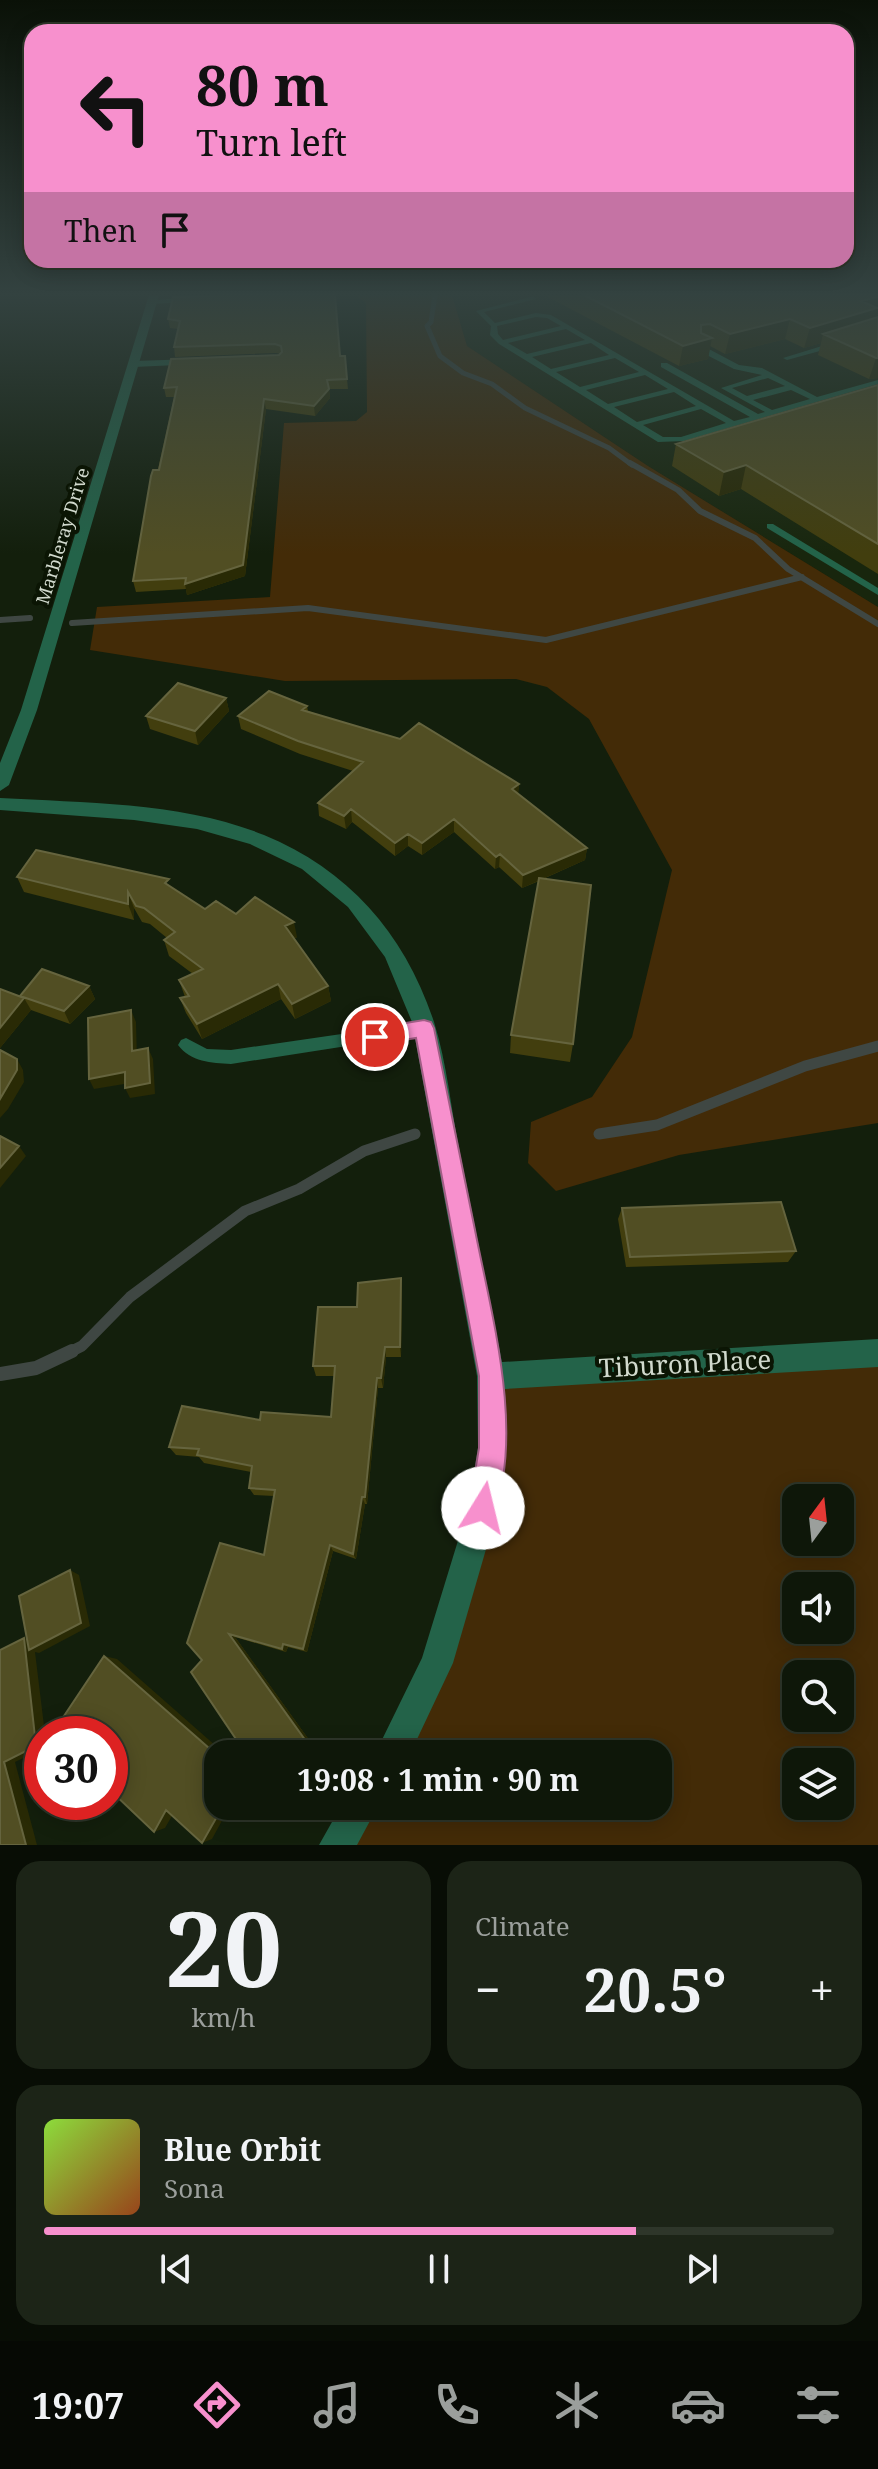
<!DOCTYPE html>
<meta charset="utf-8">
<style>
body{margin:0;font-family:"Noto Serif",serif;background:#1c2417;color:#f1f3f6;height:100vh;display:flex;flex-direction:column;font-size:30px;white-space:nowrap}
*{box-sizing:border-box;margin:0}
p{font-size:26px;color:#9b9f9c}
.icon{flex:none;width:44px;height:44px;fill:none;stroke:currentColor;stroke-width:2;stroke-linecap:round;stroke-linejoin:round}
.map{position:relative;height:1845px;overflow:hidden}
.drawer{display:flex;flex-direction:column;gap:16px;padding:16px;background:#080d05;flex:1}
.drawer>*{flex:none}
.guide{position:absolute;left:24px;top:24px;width:830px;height:244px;border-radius:24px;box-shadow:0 4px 20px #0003,0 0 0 2px #2e362a;background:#f790cd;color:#111;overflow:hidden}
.needle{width:52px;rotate:15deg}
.controls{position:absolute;left:782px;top:1484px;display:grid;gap:16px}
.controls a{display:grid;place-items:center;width:72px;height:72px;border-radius:16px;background:#0e1709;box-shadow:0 4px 20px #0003,0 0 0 2px #2e362a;font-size:40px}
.speed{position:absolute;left:24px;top:1716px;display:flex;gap:16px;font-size:40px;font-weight:700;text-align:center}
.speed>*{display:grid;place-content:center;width:104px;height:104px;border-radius:50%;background:#0e1709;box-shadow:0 4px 20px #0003,0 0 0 2px #2e362a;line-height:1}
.speed .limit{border:12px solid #d22;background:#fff;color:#111}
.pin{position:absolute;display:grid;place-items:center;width:68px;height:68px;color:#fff;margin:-34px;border:4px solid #fff;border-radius:50%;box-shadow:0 2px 8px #0007}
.me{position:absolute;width:88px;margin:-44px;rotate:9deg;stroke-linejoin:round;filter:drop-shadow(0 0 6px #0008)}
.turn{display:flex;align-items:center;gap:28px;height:168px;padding:0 40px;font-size:36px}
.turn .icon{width:104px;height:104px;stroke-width:2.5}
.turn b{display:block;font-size:56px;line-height:68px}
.then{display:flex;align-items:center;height:76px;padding:0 40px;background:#0003;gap:16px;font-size:30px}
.big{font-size:60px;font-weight:700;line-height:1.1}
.drawer .tile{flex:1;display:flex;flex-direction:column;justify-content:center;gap:12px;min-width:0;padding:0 28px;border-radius:24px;background:#1c2417}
.drawer .dial{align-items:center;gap:0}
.dial b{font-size:104px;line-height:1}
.song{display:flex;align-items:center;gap:24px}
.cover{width:96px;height:96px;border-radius:12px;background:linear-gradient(135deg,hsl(90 70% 55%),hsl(20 70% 35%))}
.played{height:8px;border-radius:4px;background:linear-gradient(90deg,#f790cd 75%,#2e362a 75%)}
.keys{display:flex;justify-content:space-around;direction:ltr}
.heat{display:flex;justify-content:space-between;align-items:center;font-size:44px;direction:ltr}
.drawer .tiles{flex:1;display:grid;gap:16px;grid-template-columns:1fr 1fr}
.tile:last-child{grid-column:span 2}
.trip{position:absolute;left:204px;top:1740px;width:468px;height:80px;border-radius:24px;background:#0e1709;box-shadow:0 4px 20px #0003,0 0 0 2px #2e362a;font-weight:700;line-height:80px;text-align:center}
.dock{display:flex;height:128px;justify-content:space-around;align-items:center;background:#060904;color:#9b9f9c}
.dock .icon{width:56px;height:56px}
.dock .selected{color:#f790cd}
.dock b{font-size:36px;color:#f1f3f6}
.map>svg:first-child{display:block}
.built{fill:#18260d}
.green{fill:#432b07;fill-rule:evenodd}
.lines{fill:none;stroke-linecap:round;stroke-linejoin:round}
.stream-far3{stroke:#3f4743;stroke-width:5}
.stream-far2{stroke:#3f4743;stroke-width:6}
.stream-far1{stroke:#3f4743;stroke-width:11}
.stream{stroke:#3f4743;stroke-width:14}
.service{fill:#236349;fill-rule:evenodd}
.minor{fill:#236349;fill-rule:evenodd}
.tertiary{fill:#236349;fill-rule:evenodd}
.wall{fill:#423e0e}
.shaded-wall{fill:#292a05}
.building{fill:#514e23;stroke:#65643e;stroke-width:2}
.route{fill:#f790cd;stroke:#a15e85;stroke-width:2}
.labels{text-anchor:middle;stroke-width:8;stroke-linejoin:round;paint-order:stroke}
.far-street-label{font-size:18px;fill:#d1d9cd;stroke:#0b1504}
.near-street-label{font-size:26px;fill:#d1d9cd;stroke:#0b1504}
</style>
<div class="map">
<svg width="878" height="1845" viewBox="0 0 878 1845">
<rect width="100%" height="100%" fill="#131f0c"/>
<path class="built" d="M452 295H878V607L648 466 467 346Z"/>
<path class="green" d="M355 295H452L467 346 648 466 878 607V1123L679 1155 556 1191 528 1163 531 1122 592 1097 632 1037 672 870 589 719 547 687 516 679 285 681 90 650 97 607 270 597 284 423 356 421 367 412 366 303Z
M878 1358V1845H346L370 1806H658V1754H402L444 1669 497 1382ZM796 1498H840V1542H796ZM796 1586H840V1630H796ZM796 1674H840V1718H796ZM796 1762H840V1806H796Z"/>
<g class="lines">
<path class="stream-far3" d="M435 295 431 322 427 326 440 356 463 373 492 384 525 408 609 448 632 465"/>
<path class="stream-far2" d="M630 463 678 490 700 511 755 538 788 569 878 624
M0 620 30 618
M72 623 308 608 546 640 802 577"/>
<path class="stream-far1" d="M599 1134 657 1125 805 1066 878 1046
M68 1353 82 1346 130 1297 245 1211 299 1189 364 1151 415 1134"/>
<path class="stream" d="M0 1374 36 1368 72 1351"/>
<path class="service" d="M534 296 536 299 484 312 495 323 536 313 551 315 734 421 750 417 661 367V363H667L758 414 765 412 721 388 762 375 734 369 699 351V347H705L739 365 762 368 817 397 878 380V384L684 441 658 442 499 344 490 335 491 326 476 311ZM536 317 547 318 561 326 503 340 498 334 497 326ZM566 329 585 340 527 354 508 343ZM591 343 609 355 551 369 532 357ZM615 358 639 372 580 387 556 372ZM645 375 668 389 608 404 586 390ZM768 378 785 386 747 396 732 388ZM791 390 810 399 772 410 753 400ZM674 392 696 406 637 422 614 407ZM701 409 726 423 681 437H663L643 425Z
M835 342 838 346 787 360 783 358Z
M767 524H773L878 588V595L767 528Z
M424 1022 429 1023 432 1028 429 1033 424 1034 231 1064C211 1063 191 1062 178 1045L181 1040 186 1038 207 1049 231 1050Z"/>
<path class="minor" d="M200 296 203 301 152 304 147 301Z
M194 359 198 360V364L134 367 129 364 134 361Z
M0 798C86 803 183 802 264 835 349 870 405 934 434 1022 447 1063 451 1110 460 1153 474 1222 488 1292 502 1362L878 1339V1367L505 1389 506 1448 498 1508 453 1663 410 1754H375L422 1658 468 1508 478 1448 477 1376 412 1022 385 957 348 907 302 869 250 844 197 829 134 820 0 810Z
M341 1806H378L357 1845H319Z"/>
<path class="tertiary" d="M149 295H159L37 710 9 785 0 791V763L21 710Z"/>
</g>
<path class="wall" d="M235 295 340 356 347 379 348 389H329L330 398 315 416 266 409 245 576 187 595 186 589 136 592 133 581 174 397H166L164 388 280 354 276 353 175 357 174 347 178 329 170 328 168 319Z
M544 295H878V315L875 316 874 319 878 317V378L869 379 818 355 821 343 804 348 785 339 725 354 710 346 708 359 679 366Z
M878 385V574L741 489 719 496 672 466 676 444Z
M226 698 229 711 198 745 150 729 146 716Z
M307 706 308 711 519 784 518 793 587 848 585 860 543 879 573 1044 570 1062 510 1053 511 1035 539 881 522 888 499 867 495 869 454 832 422 855 408 846 395 856 352 822 346 829 319 816 318 803 353 771 300 754 241 729 238 716Z
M17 877 171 887 205 909 236 914 297 937 294 939 328 986 331 1001 295 1019 281 999 202 1039 186 1013 180 998 185 997 179 980 193 974 169 956 164 940 167 938 150 924 142 922 134 908V920L24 892Z
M89 986 95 999 70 1024 31 1010 0 1048V989L21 997Z
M622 1208 796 1251 788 1262 626 1267 618 1219Z
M402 1289 401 1357H386L383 1388H378L367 1504H365L356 1559 333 1551 307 1652 288 1647 286 1652 235 1637 317 1751 314 1754H246L202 1660 264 1555 274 1496 254 1495 249 1488 251 1472 204 1463 199 1457 176 1455 169 1447 260 1420 331 1417 334 1376H316L313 1366 357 1307Z"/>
<path class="shaded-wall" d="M878 297V315L875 316 871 328 823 334 821 343 804 348 810 328 861 301Z
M790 319 785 339 725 354 730 334Z
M712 338 708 359 679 366 683 346Z
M876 358H878V378L869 379Z
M329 389 330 398 315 416 314 406Z
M264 399 266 409 245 576 187 595 185 584Z
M746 465 741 489 719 496 724 472Z
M226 698 229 711 198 745 195 731Z
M519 784 518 796 512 789Z
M351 809 352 822 346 829 344 816Z
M454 819V832L422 855V843Z
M408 834V846L395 856V843Z
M587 848 585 860 522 888 523 875Z
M500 854 499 867 495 869 496 857Z
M128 892 134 908V920L128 904Z
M294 922 297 937 288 942 285 926Z
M278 984 281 999 202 1039 197 1024Z
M89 986 95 999 70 1024 64 1011Z
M328 986 331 1001 295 1019 292 1004Z
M24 998 31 1010 0 1048V1028Z
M131 1010 136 1022 137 1062 132 1051Z
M148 1048 153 1059 155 1094 130 1098 125 1088Z
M17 1059 23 1070 24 1082 8 1109 0 1118V1099Z
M125 1072 130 1083 94 1089 89 1079Z
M19 1146 26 1156 0 1188V1168Z
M401 1278 402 1289 401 1357 400 1347Z
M385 1347 386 1357 383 1388 381 1378Z
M377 1378 378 1388 367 1504 365 1497Z
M362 1497 365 1504 356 1559 353 1554Z
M330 1545 333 1551 307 1652 303 1649Z
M70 1570 79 1575 90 1626 39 1653 35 1652 45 1734H42V1749L15 1762 37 1845H26L4 1762 24 1638 34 1641Z
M229 1634 235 1637 317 1751 314 1754H310Z
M283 1644 288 1647 286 1652 282 1649Z
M104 1656 117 1659 225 1754H218V1756Z
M223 1806H230L212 1839 202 1843Z
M177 1807 165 1828 154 1832 166 1810Z"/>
<path class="building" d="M235 295H335L340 356H345L347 379 327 380 329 389 314 406 264 399 243 565 185 584 186 578 133 581 151 476 153 470H159L177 387 164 388 171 359 279 355 282 352 281 346 275 344 174 347 180 321 168 319 173 297Z
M584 295H878V297L861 301 877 308 810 328 790 319 730 334 710 324 701 325V333L712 338 683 346Z
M878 317V358H876L823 334Z
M878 385V544L746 465 724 472 676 444Z
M178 683 226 698 195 731 146 716Z
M269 691 307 706 302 710 400 739 419 723 519 784 512 789 587 848 523 875 500 854 496 857 454 819 422 843 408 834 395 843 351 809 344 816 318 803 363 762 298 741 238 716Z
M36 850 169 879 165 883 205 909 216 901 236 914 255 897 294 922 285 926 328 986 292 1004 278 984 197 1024 180 998 189 996 179 980 203 969 164 940 175 932 144 908 136 906 128 892V904L17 877Z
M539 878 591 885 573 1044 511 1035Z
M42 969 89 986 64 1011 20 996Z
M0 989 24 998 0 1028Z
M131 1010 132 1051 148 1048 150 1083 125 1088V1072L89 1079 88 1018Z
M0 1050 17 1059V1070L0 1099Z
M0 1136 19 1146 0 1168Z
M781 1202 796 1251 630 1257 622 1208Z
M401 1278 400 1347H385L381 1378H377L365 1497H362L353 1554 330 1545 303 1649 283 1644 282 1649 229 1634 313 1751 310 1754H246L191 1672 202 1660 187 1643 220 1543 264 1555 275 1490 249 1488 252 1466 197 1455 199 1449 169 1447 182 1406 260 1420 261 1412 331 1417 335 1366H313L318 1307H357L358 1283Z
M70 1570 81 1623 29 1650 19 1596Z
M24 1638 36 1746 4 1762 26 1845H0V1650Z
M104 1656 218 1756V1806H223L202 1843 166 1810 154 1832 110 1790V1734H52Z"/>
<linearGradient id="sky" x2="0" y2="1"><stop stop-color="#0a1107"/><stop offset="0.53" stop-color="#334240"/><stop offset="1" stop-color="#334240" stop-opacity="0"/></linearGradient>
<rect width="878" height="554" fill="url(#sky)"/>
<path class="route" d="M424 1020 431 1022 434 1028C448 1095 461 1163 475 1230 491 1313 526 1436 492 1517L483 1521 473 1517 469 1508 479 1448V1376L416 1038 375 1045 368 1043 365 1037 368 1031 375 1028Z"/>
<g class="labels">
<g class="far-street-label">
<text transform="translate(63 536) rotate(-73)" y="6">Marbleray Drive</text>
</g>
<g class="near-street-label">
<text transform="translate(685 1364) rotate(-3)" y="9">Tiburon Place</text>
</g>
</g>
</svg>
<div class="controls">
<a><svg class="needle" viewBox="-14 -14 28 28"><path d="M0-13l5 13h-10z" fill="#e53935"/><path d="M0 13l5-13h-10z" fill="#9b9f9c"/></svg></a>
<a><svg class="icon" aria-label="sound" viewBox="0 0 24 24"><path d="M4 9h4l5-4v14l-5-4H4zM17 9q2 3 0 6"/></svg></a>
<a><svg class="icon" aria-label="search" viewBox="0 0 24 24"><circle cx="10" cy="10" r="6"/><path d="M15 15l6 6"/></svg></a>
<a><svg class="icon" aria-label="layers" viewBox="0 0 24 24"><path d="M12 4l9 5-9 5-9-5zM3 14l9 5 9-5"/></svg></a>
</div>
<div class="speed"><div class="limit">30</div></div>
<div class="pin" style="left:375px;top:1037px;background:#d93025"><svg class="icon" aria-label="arrive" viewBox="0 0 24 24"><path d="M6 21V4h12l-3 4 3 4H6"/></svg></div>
<svg class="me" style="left:483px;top:1508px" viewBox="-20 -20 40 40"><circle r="19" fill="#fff"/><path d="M0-13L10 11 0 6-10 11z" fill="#f790cd"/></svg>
<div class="trip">19:08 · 1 min · 90 m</div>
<div class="guide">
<div class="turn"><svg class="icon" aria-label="left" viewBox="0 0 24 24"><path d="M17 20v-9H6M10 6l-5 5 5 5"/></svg><div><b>80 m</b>Turn left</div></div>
<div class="then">Then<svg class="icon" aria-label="arrive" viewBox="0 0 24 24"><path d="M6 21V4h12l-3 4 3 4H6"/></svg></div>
</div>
</div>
<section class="drawer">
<div class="tiles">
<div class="tile dial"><b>20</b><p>km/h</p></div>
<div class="tile"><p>Climate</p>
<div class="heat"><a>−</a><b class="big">20.5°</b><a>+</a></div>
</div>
<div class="tile">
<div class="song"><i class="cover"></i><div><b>Blue Orbit</b><p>Sona</p></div></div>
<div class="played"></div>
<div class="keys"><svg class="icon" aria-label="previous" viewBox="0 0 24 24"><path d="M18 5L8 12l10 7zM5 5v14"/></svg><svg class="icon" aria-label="pause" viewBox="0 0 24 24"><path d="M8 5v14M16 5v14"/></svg><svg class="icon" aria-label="next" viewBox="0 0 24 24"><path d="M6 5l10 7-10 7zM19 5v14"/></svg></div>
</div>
</div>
</section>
<nav class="dock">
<b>19:07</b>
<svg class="icon selected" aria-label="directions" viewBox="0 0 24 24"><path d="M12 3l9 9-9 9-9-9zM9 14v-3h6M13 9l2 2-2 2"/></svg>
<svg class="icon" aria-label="music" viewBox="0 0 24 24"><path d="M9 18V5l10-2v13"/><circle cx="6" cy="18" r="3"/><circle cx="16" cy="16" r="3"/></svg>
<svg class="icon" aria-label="phone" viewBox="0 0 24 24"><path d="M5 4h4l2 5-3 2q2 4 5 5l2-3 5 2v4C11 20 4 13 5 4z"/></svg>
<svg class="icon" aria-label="climate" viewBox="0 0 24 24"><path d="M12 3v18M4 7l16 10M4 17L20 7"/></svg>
<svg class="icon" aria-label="car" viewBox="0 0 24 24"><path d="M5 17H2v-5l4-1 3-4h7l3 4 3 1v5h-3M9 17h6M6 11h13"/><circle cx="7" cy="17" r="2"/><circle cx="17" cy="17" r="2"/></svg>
<svg class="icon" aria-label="filters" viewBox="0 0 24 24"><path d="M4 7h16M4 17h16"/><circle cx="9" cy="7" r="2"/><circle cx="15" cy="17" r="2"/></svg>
</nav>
